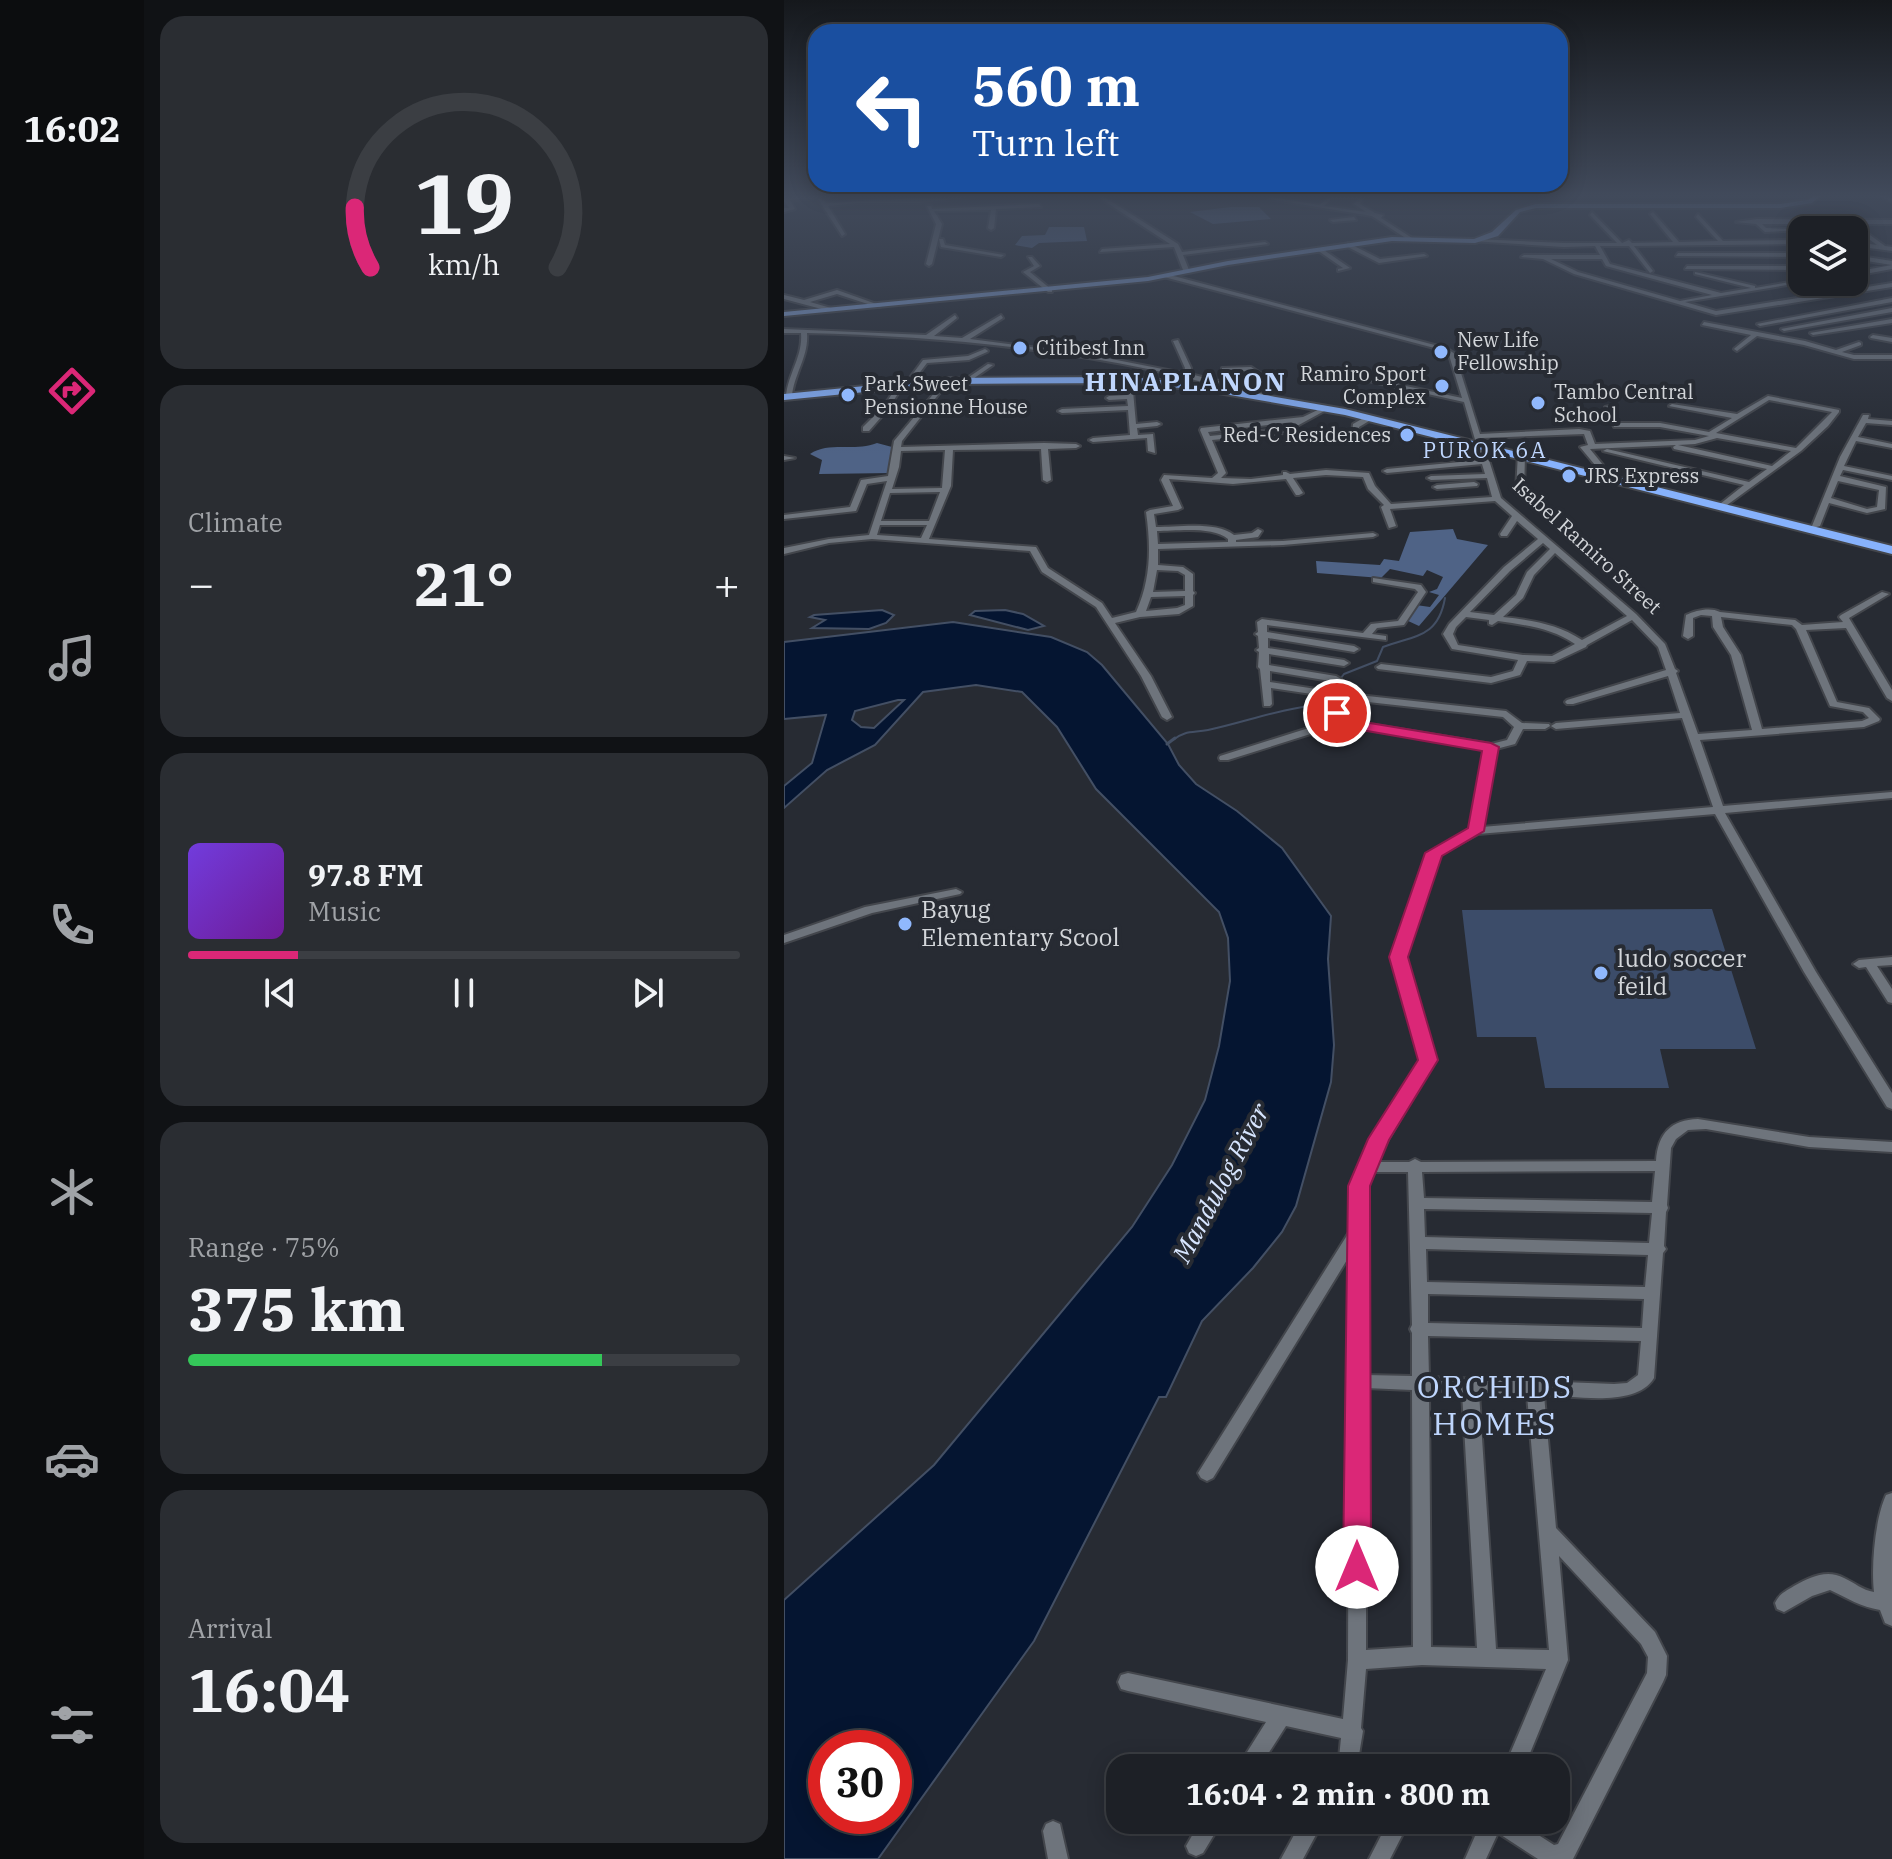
<!DOCTYPE html>
<meta charset="utf-8">
<style>
body{margin:0;font-family:"IBM Plex Serif",serif;background:#2a2d32;color:#f1f3f6;height:100vh;display:flex;flex-direction:column;font-size:30px;white-space:nowrap}
*{box-sizing:border-box;margin:0}
p{font-size:26px;color:#a0a3a7}
.icon{flex:none;width:44px;height:44px;fill:none;stroke:currentColor;stroke-width:2;stroke-linecap:round;stroke-linejoin:round}
.map{position:relative;flex:1;overflow:hidden}
.panel{display:flex;flex-direction:column;gap:16px;padding:16px;background:#101215;width:640px}
.panel>*{flex:none}
.banner{position:absolute;left:24px;top:24px;width:760px;height:168px;border-radius:24px;box-shadow:0 4px 20px #0003,0 0 0 2px #3b3e43;background:#1a4fa0;color:#fff;overflow:hidden}
.buttons{position:absolute;left:1004px;top:216px;display:grid;gap:16px}
.buttons a{display:grid;place-items:center;width:80px;height:80px;border-radius:16px;background:#1d2026;box-shadow:0 4px 20px #0003,0 0 0 2px #3b3e43;font-size:40px}
.speed{position:absolute;left:24px;top:1730px;display:flex;gap:16px;font-size:40px;font-weight:700;text-align:center}
.speed>*{display:grid;place-content:center;width:104px;height:104px;border-radius:50%;background:#1d2026;box-shadow:0 4px 20px #0003,0 0 0 2px #3b3e43;line-height:1}
.speed .limit{border:12px solid #d22;background:#fff;color:#111}
.pin{position:absolute;display:grid;place-items:center;width:68px;height:68px;color:#fff;margin:-34px;border:4px solid #fff;border-radius:50%;box-shadow:0 2px 8px #0007}
.me{position:absolute;width:88px;margin:-44px;rotate:0deg;stroke-linejoin:round;filter:drop-shadow(0 0 6px #0008)}
.turn{display:flex;align-items:center;gap:28px;height:168px;padding:0 32px;font-size:36px}
.turn .icon{width:104px;height:104px;stroke-width:2.5}
.turn b{display:block;font-size:56px;line-height:68px}
.big{font-size:60px;font-weight:700;line-height:1.1}
.panel .tile{flex:1;display:flex;flex-direction:column;justify-content:center;gap:12px;min-width:0;padding:0 28px;border-radius:24px;background:#2a2d32}
.panel .dial{align-items:center;gap:0}
.dial svg{height:208px;overflow:visible;fill:none;stroke:#3b3e43;stroke-width:7;stroke-linecap:round;text-anchor:middle}
.dial text{fill:#f1f3f6;stroke:none}
.song{display:flex;align-items:center;gap:24px}
.cover{width:96px;height:96px;border-radius:12px;background:linear-gradient(135deg,hsl(260 70% 55%),hsl(280 70% 35%))}
.played{height:8px;border-radius:4px;background:linear-gradient(90deg,#db2777 20%,#3b3e43 20%)}
.keys{display:flex;justify-content:space-around;direction:ltr}
.heat{display:flex;justify-content:space-between;align-items:center;font-size:44px;direction:ltr}
.charge{height:12px;border-radius:6px;background:linear-gradient(90deg,#34c759 75%,#3b3e43 0)}
.trip{position:absolute;left:322px;top:1754px;width:464px;height:80px;border-radius:24px;background:#1d2026;box-shadow:0 4px 20px #0003,0 0 0 2px #3b3e43;font-weight:700;line-height:80px;text-align:center}
main{display:flex;flex:1;min-height:0}
.menu{display:flex;flex-direction:column;width:144px;justify-content:space-around;align-items:center;background:#0c0d0f;color:#a0a3a7}
.menu .icon{width:56px;height:56px}
.menu .active{color:#db2777}
.menu b{font-size:36px;color:#f1f3f6}
.map>svg:first-child{display:block}
.green{fill:#3c4c69}
.forest{fill:#4f6386}
.water{fill:#051531;stroke:#434f64;stroke-width:2;fill-rule:evenodd}
.lines{fill:none;stroke-linecap:round;stroke-linejoin:round}
.stream-far1{stroke:#434f64;stroke-width:2}
.stream{stroke:#434f64;stroke-width:3}
.minor-casing{stroke:#43464c;stroke-width:4}
.major-casing{stroke:#43464c;stroke-width:4}
.highway-casing{stroke:#43464c;stroke-width:4}
.minor{fill:#6e747c;fill-rule:evenodd}
.major{fill:#7d99c9;fill-rule:evenodd}
.highway{fill:#87b2fc;fill-rule:evenodd}
.route{fill:#db2777;stroke:#8e194d;stroke-width:2}
.poi-dot{fill:#90b8fd;stroke:#272b33;stroke-width:3}
.labels{text-anchor:middle;stroke-width:8;stroke-linejoin:round;paint-order:stroke}
.far-poi-label{font-size:20px;fill:#d3d6da;stroke:#272b33;text-anchor:start}
.far-street-label{font-size:20px;fill:#d3d6da;stroke:#272b33}
.far-neighbourhood-label{font-size:22px;letter-spacing:2px;fill:#bfd6fd;stroke:#272b33}
.poi-label{font-size:24px;fill:#d3d6da;stroke:#272b33;text-anchor:start}
.far-district-label{font-size:26px;font-weight:bold;letter-spacing:2px;fill:#bfd6fd;stroke:#272b33}
.water-label{font-size:26px;font-style:italic;fill:#d7e5fe;stroke:#272b33}
.near-neighbourhood-label{font-size:32px;letter-spacing:2px;fill:#bfd6fd;stroke:#272b33}
</style>
<main>
<nav class="menu">
<b>16:02</b>
<svg class="icon active" aria-label="directions" viewBox="0 0 24 24"><path d="M12 3l9 9-9 9-9-9zM9 14v-3h6M13 9l2 2-2 2"/></svg>
<svg class="icon" aria-label="music" viewBox="0 0 24 24"><path d="M9 18V5l10-2v13"/><circle cx="6" cy="18" r="3"/><circle cx="16" cy="16" r="3"/></svg>
<svg class="icon" aria-label="phone" viewBox="0 0 24 24"><path d="M5 4h4l2 5-3 2q2 4 5 5l2-3 5 2v4C11 20 4 13 5 4z"/></svg>
<svg class="icon" aria-label="climate" viewBox="0 0 24 24"><path d="M12 3v18M4 7l16 10M4 17L20 7"/></svg>
<svg class="icon" aria-label="car" viewBox="0 0 24 24"><path d="M5 17H2v-5l4-1 3-4h7l3 4 3 1v5h-3M9 17h6M6 11h13"/><circle cx="7" cy="17" r="2"/><circle cx="17" cy="17" r="2"/></svg>
<svg class="icon" aria-label="filters" viewBox="0 0 24 24"><path d="M4 7h16M4 17h16"/><circle cx="9" cy="7" r="2"/><circle cx="15" cy="17" r="2"/></svg>
</nav>
<section class="panel">
<div class="tile dial"><svg viewBox="0 0 100 80">
<path d="M14 69A42 42 0 1 1 86 69"/>
<path d="M14 69A42 42 0 0 1 8 46" stroke="#db2777"/>
<text x="50" y="56" font-size="32" font-weight="700">19</text>
<text x="50" y="72" font-size="11">km/h</text>
</svg></div>
<div class="tile"><p>Climate</p>
<div class="heat"><a>−</a><b class="big">21°</b><a>+</a></div>
</div>
<div class="tile">
<div class="song"><i class="cover"></i><div><b>97.8 FM</b><p>Music</p></div></div>
<div class="played"></div>
<div class="keys"><svg class="icon" aria-label="previous" viewBox="0 0 24 24"><path d="M18 5L8 12l10 7zM5 5v14"/></svg><svg class="icon" aria-label="pause" viewBox="0 0 24 24"><path d="M8 5v14M16 5v14"/></svg><svg class="icon" aria-label="next" viewBox="0 0 24 24"><path d="M6 5l10 7-10 7zM19 5v14"/></svg></div>
</div>
<div class="tile"><p>Range · 75%</p><b class="big">375 km</b><div class="charge"></div></div>
<div class="tile"><p>Arrival</p><b class="big">16:04</b></div>
</section>
<div class="map">
<svg width="1108" height="1859" viewBox="0 0 1108 1859">
<rect width="100%" height="100%" fill="#272b33"/>
<path class="green" d="M928 909 972 1049H876L885 1088H761L752 1037H693L678 910Z"/>
<path class="forest" d="M447 207H475L487 219 429 224 406 212Z
M265 227H300L303 241 255 243 248 248 231 245 238 236 261 235Z
M93 443 108 447V473L35 474 38 460 26 454C45 441 69 452 93 443Z
M669 529 673 539 704 545 635 626 622 620 632 605 646 607 655 595 645 592 653 589 659 577 643 570 639 576 606 569 597 578 533 573 532 561 596 565 600 559 615 561 626 532Z"/>
<path class="water" d="M98 610 110 615 102 623 85 629 28 628 41 620 26 617 30 615Z
M221 610 239 614 260 626 244 630 186 615 191 611Z
M169 622 267 637 303 652 318 665 384 744 395 765 412 784 453 811 498 848 547 916 544 959 550 1045 547 1082 512 1206 498 1232 469 1268 418 1321 382 1397H375L250 1641 94 1859H0V1600L150 1465 348 1227 388 1165 421 1100 435 1046 446 981 444 938 435 912 312 789 273 727 238 692 192 685 139 692 91 745 43 770 0 808V786L28 763 42 715 0 719V642ZM114 700H120L90 728 77 727 68 720 71 711ZM42 1748H110V1816H42Z"/>
<g class="lines">
<path class="stream-far1" d="M389 740C401 730 410 733 424 730 462 722 497 708 536 705L560 674 593 661 599 647C631 635 654 638 661 598"/>
<path class="stream" d="M383 744 391 738"/>
<g class="minor-casing">
<path id="minor" d="M54 193H80L37 198 42 203 224 193 136 203H74L44 206 61 234 58 236 34 199 36 198 6 200 11 209 0 212V208H5L0 201V194L5 197Z
M308 193H314L394 244 398 252 481 242 484 244 399 255 405 270 402 272 399 270 390 247 316 252 318 249 386 244Z
M516 193H553V194L551 195Z
M578 193H583L582 195 649 196 580 198 576 204 591 213 599 215 597 218 628 238 626 241 588 216 485 199 488 197 535 205 546 197H575ZM547 199H574L570 204 582 212 540 206Z
M1096 194 1108 198V202L1096 196Z
M255 204 257 207 212 209 210 228 207 230 204 228 207 210 150 211 158 224 148 264 145 266 142 264 152 224 143 206H147L148 209Z
M808 212 838 243 845 240 848 243 889 242 866 214 869 212 895 242 934 241 912 217 914 214 939 241 1018 240V244L850 246 869 271 866 273 845 246H816L826 264 937 293 967 288 911 274V272L971 286V288L1018 280 1021 282 901 302 932 311 1108 283V287L932 315 790 274 759 259 737 257 740 255H816L811 246 780 247 688 241 691 239 780 243H833L806 215ZM767 259H818L822 266 928 295 896 301 794 272Z
M570 217 572 220 549 222 546 220Z
M973 219 1108 220V224H1071L1101 246 1108 247V251L1070 246V242L1093 245 1064 224H978L982 228 1021 230 981 232 972 224 952 222Z
M155 239H159L161 245 220 255 217 257 157 247Z
M564 243 596 259 640 254 643 256 595 263 562 246Z
M533 248H537L566 268 554 271V269L559 268 533 250Z
M894 253H1018V257L892 256Z
M1070 255 1108 261V265L1070 259Z
M244 257H248L256 266 246 272 268 290V292H264L239 272 250 266Z
M1108 265V269L1070 276V272Z
M903 266H1018V270L901 269Z
M382 274 662 348 671 354 696 434 795 429 806 431 811 444 911 440 925 436 876 427H830L821 407 826 406 835 423H876L925 432 948 418 885 406 888 404 953 414 984 396 1055 410V412L1044 426 1017 451 939 508 935 506 936 504 960 485 819 451 823 449 965 482 983 469 890 449 889 447 892 445 806 449 819 465V474L815 476 811 474V465L796 447 804 445 800 434 698 438 717 498 852 614 881 644 891 669 894 671 892 673 914 734 968 730 947 655 929 627 928 616 917 615 909 618V636L904 639 899 636 902 615C912 610 927 607 936 612L1011 620 1018 625 1059 622 1055 617 1057 615 1098 592 1105 594 1065 618 1108 690V701L1103 698 1062 628 1022 630 1053 702 1085 708 1096 719 1095 721 1080 727 916 740 939 806 1108 792V798L941 813 1032 972 1108 1093V1109L1103 1107 1020 972 931 814 694 834 655 855 620 957 651 1060 591 1162H625L631 1159 637 1162 872 1161C874 1133 887 1120 914 1119L1025 1137 1108 1142V1152L1025 1147 922 1129 904 1130 892 1139 887 1148 883 1205 884 1208 882 1212 880 1246 882 1249 879 1253 870 1378C852 1408 791 1396 760 1395L772 1528 871 1632 883 1656 882 1675 879 1682 789 1859H754L714 1833 702 1859H681L691 1836 675 1827 672 1820H731L770 1845 774 1844 863 1673 864 1657 857 1644 775 1556 784 1660 740 1768H720L762 1669 638 1665 582 1669 577 1728 579 1731 575 1755 589 1761 592 1768H551L555 1758 557 1738 502 1726 475 1768H453L482 1722 344 1691 337 1689 334 1682 337 1675 344 1673 559 1719 564 1660 565 1384 564 1381 566 1378V1255L429 1478 423 1481 417 1478 414 1473 567 1229 568 1186 574 1167 637 1060 608 957 644 853 687 829 701 749 555 725 444 760H436L435 758 436 756 550 720V702L555 698 487 688 488 704 486 706H480L476 669 474 667 475 652 472 650 475 648 474 636 471 634 474 632 473 622 478 619 579 633 587 624 614 621 634 592 631 589 589 582V578L637 585 642 592 620 625 593 628 588 634 602 636V640L483 625V632L570 646 575 649 570 652 484 638V648L560 660 565 663 560 666 485 654V665L552 676 557 679 552 682 486 671V682L565 694 722 711 738 723 765 724 766 726 761 729H739L731 744 712 749 698 827 929 807 898 718 772 729 767 726 772 723 896 713 884 676 789 704H783L781 702 783 700 882 670 874 647 848 620 803 645 802 647 770 662 743 661 736 675 707 683 594 669 592 667 597 664 707 677 729 671 734 660 668 649 659 634 665 624 720 567 754 539 733 521 723 536H717L716 534 728 516 711 501 606 509 612 526 605 528 597 507 600 505 584 489 579 477 542 475 509 478 519 493 515 495H512L502 479 449 484 385 479 398 508 394 510 370 514 372 527C394 527 433 521 450 535L468 533 474 529 478 531 474 537 452 540V542L499 541 589 533 593 535 589 537 499 545 374 549V565L399 567 409 574V591L411 593 409 595V606L395 614 356 617 331 623 367 676 388 717 383 720 378 717 357 676 312 607 258 572 246 551 88 539 45 543 0 554V548L45 539 85 535 103 481 83 484 72 511 0 519V515L66 507 77 480 104 476 110 441 162 379 165 381 118 441 117 447 260 443 292 444 296 446 292 448 264 449 267 480 263 482 259 480 257 449 169 450 167 486 145 539 252 547 264 568 318 603 328 618 352 612C367 579 367 547 362 512L366 510 389 506 377 480 380 475 428 478 434 473 416 430 417 428 519 417 542 406 544 407V409L500 433 428 440 442 473 437 478 467 479 499 475V472H502L506 474 542 470 585 473 591 486 607 504 708 497 703 478 647 480 643 478 647 476 701 474 698 464 603 473 599 471 603 469 697 460 680 402 553 374 556 372 678 398 665 355 658 350 380 277ZM985 400 1048 412 1012 448 932 433ZM509 422 495 429 426 436 424 432ZM933 438 1007 451 988 466 894 445 911 444ZM161 450 158 488 108 489 115 467 117 451ZM156 492 145 521H97L106 493ZM96 525H143L137 538 93 535ZM373 531C392 531 429 526 444 539V542L374 544ZM759 543 766 549 743 572 732 595 710 615 686 612 726 571ZM771 553 843 616 798 640C774 624 747 620 719 617L739 598 750 575ZM373 570 394 571 401 575V591L369 592ZM401 596V605L393 608 362 611 367 597ZM682 617 705 620V624L708 625 714 621C741 625 768 628 791 644L768 656 739 655 674 645 669 634 672 627ZM937 617 1008 625 1012 629 1046 706 1079 712 1085 718 1078 721 978 729 957 655 939 627ZM566 700 719 717 730 727 723 740 707 744 560 720V703ZM871 1171 868 1202 640 1198 638 1172ZM587 1172H624L628 1325 626 1329 628 1333V1376L582 1375V1186ZM640 1209 868 1213 865 1243 641 1237ZM642 1249 864 1255 861 1287 643 1282ZM644 1294 860 1299 858 1328 644 1323ZM644 1336 857 1341 854 1375 843 1383 830 1384 645 1377ZM582 1388 628 1390 629 1647 582 1650ZM645 1391 678 1392 693 1648 647 1647ZM695 1393 743 1395 765 1650 712 1649Z
M53 290 98 306 93 307 53 294 26 302 47 308 45 311 0 299V295L20 300Z
M1108 298V302L976 326 973 324Z
M1108 308V312L1000 331 997 329Z
M171 315 173 318 150 336 178 338 217 315 219 318 186 339 307 355 399 373 401 368 389 341 394 340 407 368 406 374 446 384 474 377 465 371H440L438 370V368L467 367 482 377V379L453 386 490 397 487 399C448 389 408 379 369 370 255 346 139 336 23 333 25 356 10 374 8 396L5 398 2 396C4 374 19 356 17 333H0V329L142 335Z
M1108 319V323L1029 335 1026 333Z
M920 322 1021 341 1052 350 1075 342 1077 343V345L1058 352 1070 355H1108V359H1070L1020 345 973 336 953 351 950 349 951 348 967 335 918 325Z
M1089 335 1108 338V342L1087 338 1086 337Z
M201 349 204 351 203 352 185 360 143 363 127 384 122 383 139 360 184 356Z
M204 364 209 365 186 381H182V379Z
M345 378 348 380 352 424 373 422 377 424 373 426 353 428 354 435 369 434 371 453 364 451 363 438 309 442 305 440 309 438 346 435 344 410 278 413 274 411 278 409 344 406 343 399 325 400 322 398 325 396 343 395 342 380Z
M115 383 120 384 105 408 85 431H79V427L100 406Z
M1079 415H1085L1084 419 1108 421V425L1082 423 1074 437 1108 444V448L1072 441 1060 466 1108 476V480L1059 470 1056 476 1102 487 1101 509 1083 513 1045 503 1036 526 1029 528 1028 526 1056 457ZM1054 481 1095 490 1093 507 1083 509 1047 498Z
M583 416 590 418 575 427 574 434H568L569 424Z
M734 453 741 455 740 491 736 493 732 491Z
M0 456 11 458 0 460Z
M690 482 694 484 693 486 653 489 649 487 653 485Z
M172 889 178 892 176 894 88 913 0 943V935L81 907Z
M1108 957V965L1093 966 1108 989V1003L1104 1002 1082 967 1075 968 1069 964 1075 960Z
M1108 1493V1626L1101 1623 1096 1610C1077 1607 1063 1598 1046 1590L1028 1596 1000 1612 993 1609 991 1603C995 1594 1002 1591 1010 1586 1026 1577 1043 1569 1060 1578 1071 1583 1078 1590 1090 1592 1087 1566 1091 1519 1102 1495Z
M417 1820H439L419 1853 412 1856 405 1853 402 1846Z
M518 1820H540L519 1859H497Z
M605 1820H626L606 1859H585Z
M269 1821 276 1824 284 1859H264L259 1831 262 1824Z"/>
</g>
<g class="major-casing">
<path id="major" d="M1033 193H1040L1028 203 996 208H752L736 212 714 236 691 243 608 241 444 265 364 281 0 316V312L364 277 444 261 608 237 690 239 708 232 732 210 752 204H996L1024 200Z"/>
</g>
<g class="highway-casing">
<path id="highway" d="M345 377 417 384 561 409 1108 546V554L561 415 417 390 345 383 162 384 0 400V394L162 378Z"/>
</g>
<use href="#minor" class="minor"/>
<use href="#major" class="major"/>
<use href="#highway" class="highway"/>
</g>
<linearGradient id="sky" x2="0" y2="1"><stop stop-color="#15181c"/><stop offset="0.43" stop-color="#414a5b"/><stop offset="1" stop-color="#414a5b" stop-opacity="0"/></linearGradient>
<rect width="1108" height="454" fill="url(#sky)"/>
<path class="route" d="M553 708 558 710 562 719 707 743 715 747 700 831 658 856 624 957 654 1060 605 1140 586 1186 587 1567 583 1576 573 1580 563 1576 559 1567 564 1186 584 1139 634 1060 605 957 641 853 684 828 698 751 549 725 545 713Z"/>
<g class="poi-dot">
<circle cx="236" cy="348" r="8"/>
<circle cx="657" cy="352" r="8"/>
<circle cx="658" cy="386" r="8"/>
<circle cx="64" cy="395" r="8"/>
<circle cx="754" cy="403" r="8"/>
<circle cx="623" cy="435" r="8"/>
<circle cx="785" cy="476" r="8"/>
<circle cx="121" cy="924" r="8"/>
<circle cx="817" cy="973" r="8"/>
</g>
<g class="labels">
<g class="far-poi-label">
<text x="673" y="347">New Life<tspan x="673" dy="23">Fellowship</tspan></text>
<text x="252" y="355">Citibest Inn</text>
<text x="642" y="381" text-anchor="end">Ramiro Sport<tspan x="642" dy="23">Complex</tspan></text>
<text x="80" y="391">Park Sweet<tspan x="80" dy="23">Pensionne House</tspan></text>
<text x="770" y="399">Tambo Central<tspan x="770" dy="23">School</tspan></text>
<text x="607" y="442" text-anchor="end">Red-C Residences</text>
<text x="801" y="483">JRS Express</text>
</g>
<g class="far-street-label">
<text transform="translate(803 546) rotate(42)" y="7">Isabel Ramiro Street</text>
</g>
<g class="far-neighbourhood-label">
<text x="701" y="458">PUROK 6A</text>
</g>
<g class="poi-label">
<text x="137" y="918">Bayug<tspan x="137" dy="28">Elementary Scool</tspan></text>
<text x="833" y="967">ludo soccer<tspan x="833" dy="28">feild</tspan></text>
</g>
<g class="far-district-label">
<text x="402" y="391">HINAPLANON</text>
</g>
<g class="water-label">
<text transform="translate(437 1183) rotate(-62)" y="9">Mandulog River</text>
</g>
<g class="near-neighbourhood-label">
<text x="711" y="1398">ORCHIDS<tspan x="711" dy="37">HOMES</tspan></text>
</g>
</g>
</svg>
<div class="buttons">
<a><svg class="icon" aria-label="layers" viewBox="0 0 24 24"><path d="M12 4l9 5-9 5-9-5zM3 14l9 5 9-5"/></svg></a>
</div>
<div class="speed"><div class="limit">30</div></div>
<div class="pin" style="left:553px;top:713px;background:#d93025"><svg class="icon" aria-label="arrive" viewBox="0 0 24 24"><path d="M6 21V4h12l-3 4 3 4H6"/></svg></div>
<svg class="me" style="left:573px;top:1567px" viewBox="-20 -20 40 40"><circle r="19" fill="#fff"/><path d="M0-13L10 11 0 6-10 11z" fill="#db2777"/></svg>
<div class="trip">16:04 · 2 min · 800 m</div>
<div class="banner">
<div class="turn"><svg class="icon" aria-label="left" viewBox="0 0 24 24"><path d="M17 20v-9H6M10 6l-5 5 5 5"/></svg><div><b>560 m</b>Turn left</div></div>
</div>
</div>
</main>
